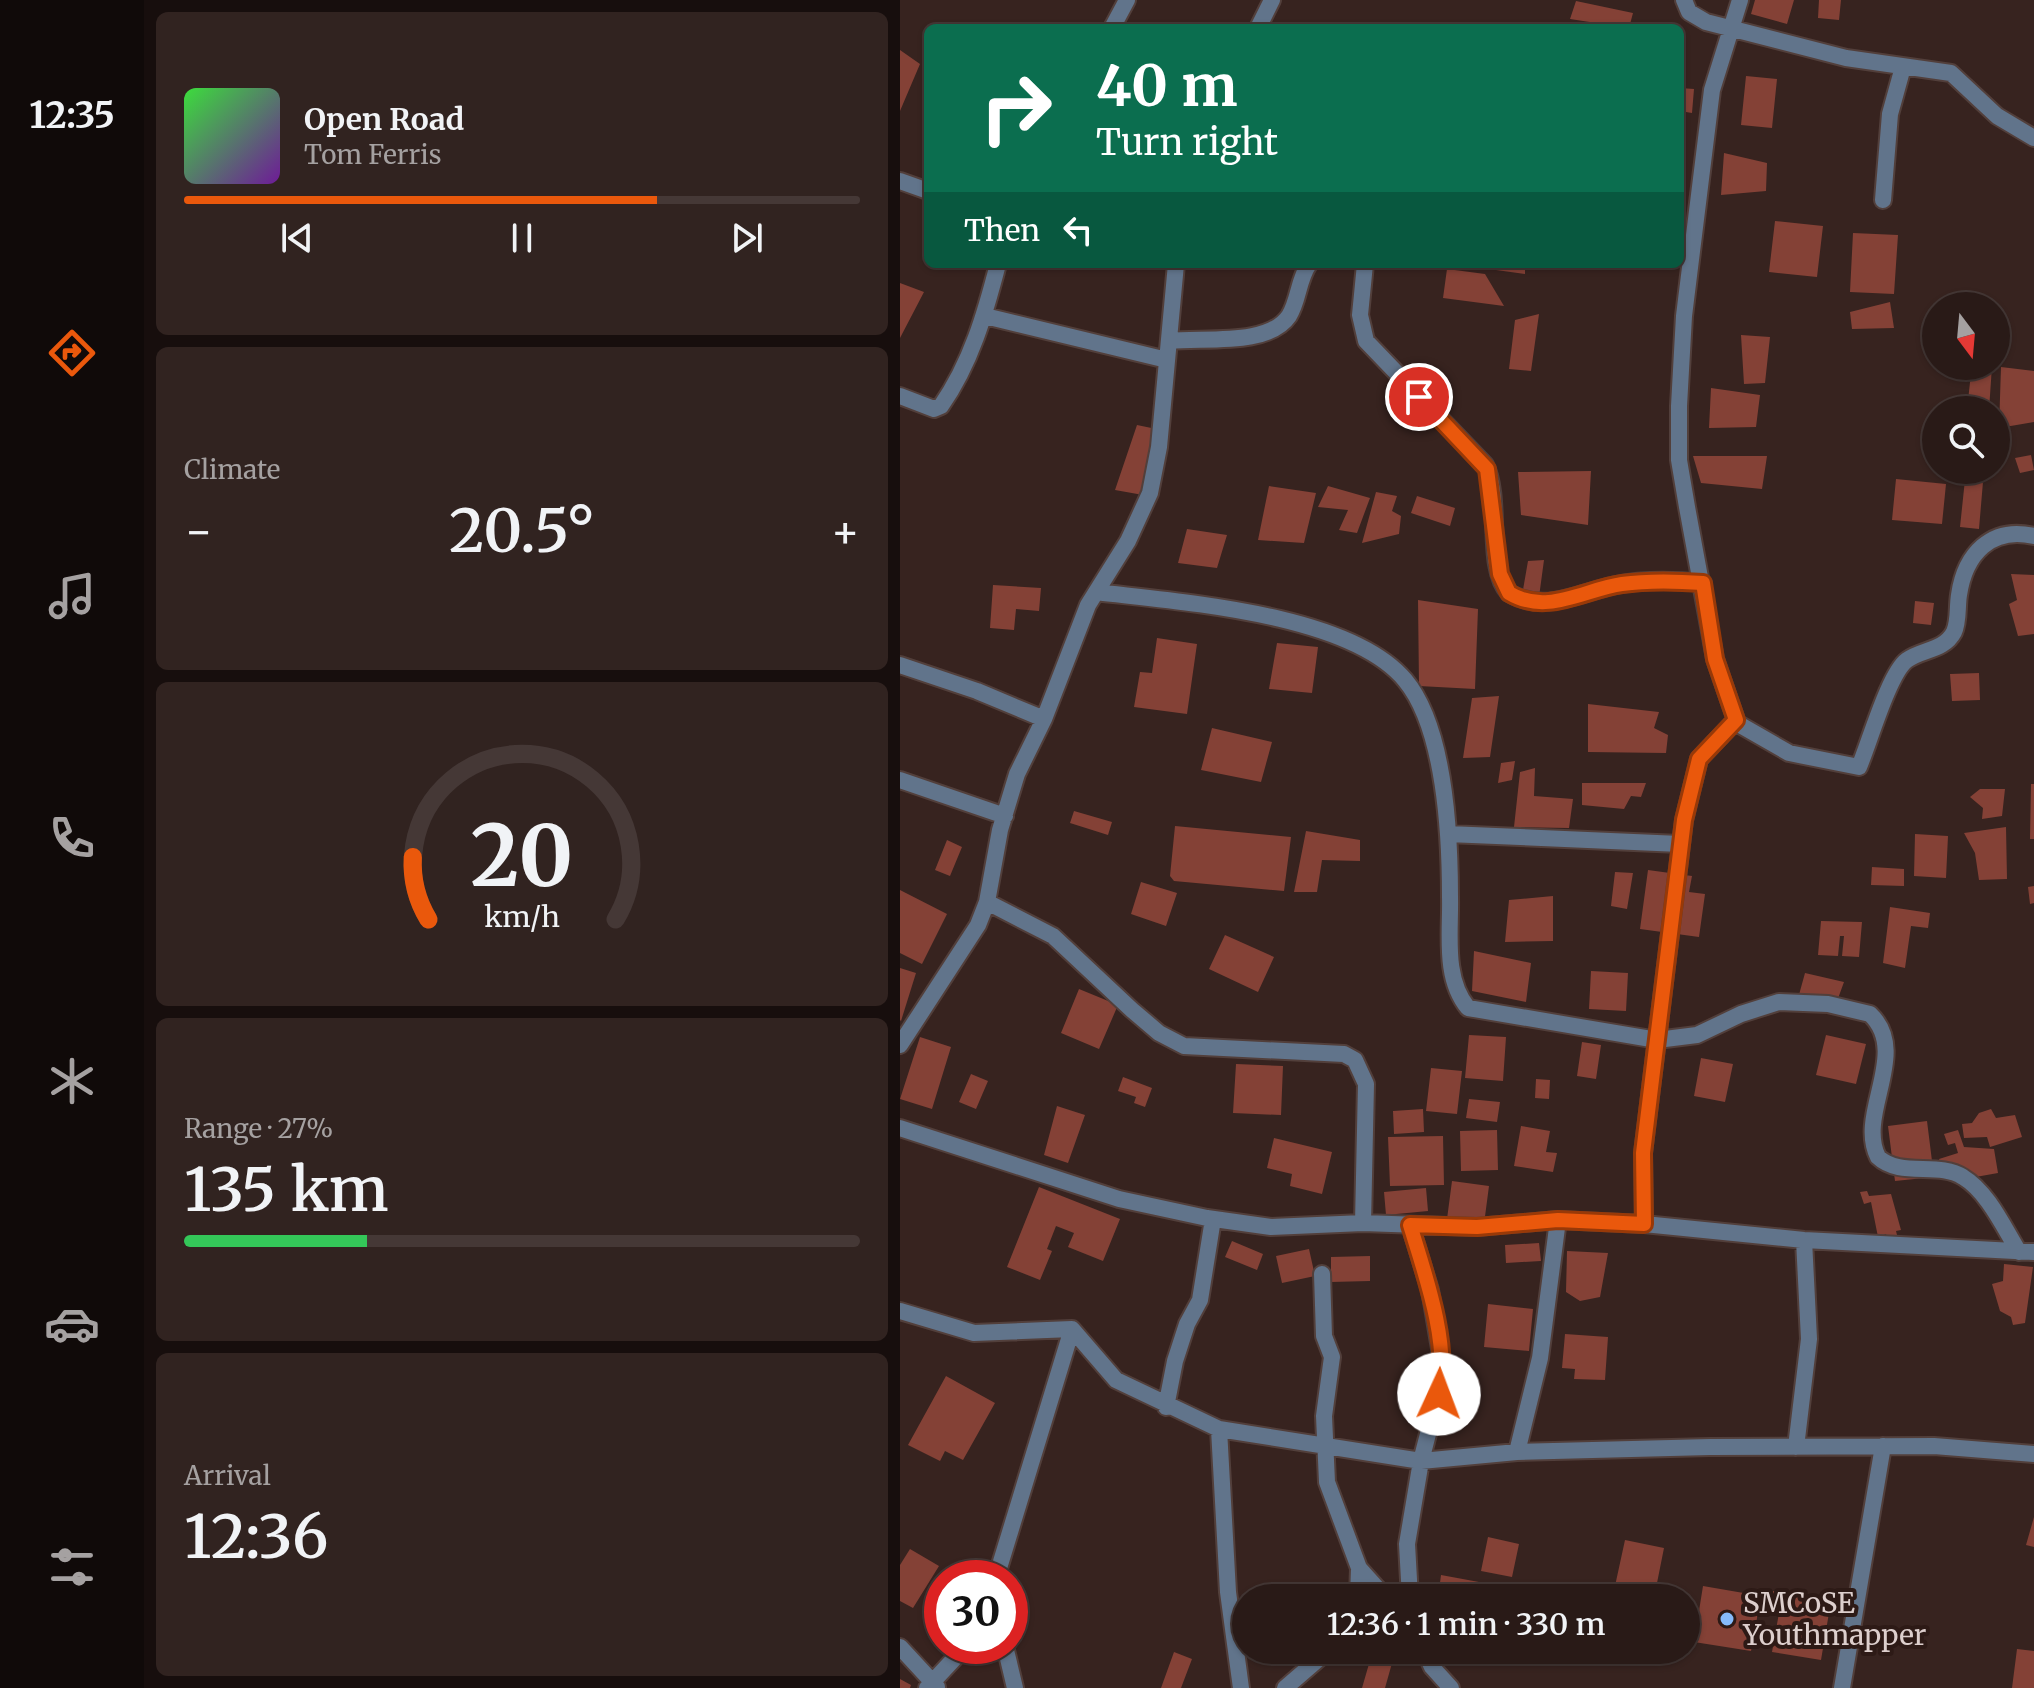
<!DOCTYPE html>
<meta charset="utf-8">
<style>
body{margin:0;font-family:Merriweather,serif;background:#312320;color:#f1f3f6;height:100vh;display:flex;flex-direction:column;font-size:30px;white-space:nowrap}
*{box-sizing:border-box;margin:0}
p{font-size:26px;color:#a5a1a1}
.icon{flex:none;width:44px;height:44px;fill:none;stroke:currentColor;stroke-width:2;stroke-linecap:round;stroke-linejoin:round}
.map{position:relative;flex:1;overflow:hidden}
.details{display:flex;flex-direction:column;gap:12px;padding:12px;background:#170e0d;width:756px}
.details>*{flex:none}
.banner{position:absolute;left:24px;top:24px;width:760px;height:244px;border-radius:12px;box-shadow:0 2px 6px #0004,0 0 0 2px #453836;background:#0b6e4f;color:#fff;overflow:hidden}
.needle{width:52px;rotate:164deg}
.tools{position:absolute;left:1022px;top:292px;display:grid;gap:16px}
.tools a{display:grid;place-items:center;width:88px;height:88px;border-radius:50%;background:#291a17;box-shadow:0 2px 6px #0004,0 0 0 2px #453836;font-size:40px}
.speed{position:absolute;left:24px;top:1560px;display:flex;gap:16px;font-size:40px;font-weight:700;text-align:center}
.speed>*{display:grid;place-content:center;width:104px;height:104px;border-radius:50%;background:#291a17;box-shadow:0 2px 6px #0004,0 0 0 2px #453836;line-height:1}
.speed .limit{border:12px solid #d22;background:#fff;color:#111}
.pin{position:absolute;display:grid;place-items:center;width:68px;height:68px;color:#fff;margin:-34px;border:4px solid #fff;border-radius:50%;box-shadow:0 2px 8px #0007}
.me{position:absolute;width:88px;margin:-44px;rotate:2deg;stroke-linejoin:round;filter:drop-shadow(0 0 6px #0008)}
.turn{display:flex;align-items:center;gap:28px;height:168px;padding:0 40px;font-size:36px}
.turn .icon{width:104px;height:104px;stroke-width:2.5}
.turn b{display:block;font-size:56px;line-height:68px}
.then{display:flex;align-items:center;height:76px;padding:0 40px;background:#0003;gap:16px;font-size:30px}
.big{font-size:60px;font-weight:600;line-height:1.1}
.details .tile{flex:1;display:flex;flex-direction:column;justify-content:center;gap:12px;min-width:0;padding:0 28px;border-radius:12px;background:#312320}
.details .dial{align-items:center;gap:0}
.dial svg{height:208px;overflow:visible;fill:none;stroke:#453836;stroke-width:7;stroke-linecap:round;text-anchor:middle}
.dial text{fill:#f1f3f6;stroke:none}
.song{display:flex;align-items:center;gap:24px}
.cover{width:96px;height:96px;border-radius:12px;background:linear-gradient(135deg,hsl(120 70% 55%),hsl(280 70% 35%))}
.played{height:8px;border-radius:4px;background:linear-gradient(90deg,#ea580c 70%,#453836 70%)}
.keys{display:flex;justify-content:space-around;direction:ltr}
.heat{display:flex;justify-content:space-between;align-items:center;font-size:44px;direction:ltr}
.charge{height:12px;border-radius:6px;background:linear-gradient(90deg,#34c759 27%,#453836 0)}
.trip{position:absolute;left:332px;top:1584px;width:468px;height:80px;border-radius:40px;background:#291a17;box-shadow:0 2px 6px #0004,0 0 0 2px #453836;font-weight:600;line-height:80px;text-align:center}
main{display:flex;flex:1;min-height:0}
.dock{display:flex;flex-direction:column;width:144px;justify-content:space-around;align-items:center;background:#100a09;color:#a5a1a1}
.dock .icon{width:56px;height:56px}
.dock .selected{color:#ea580c}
.dock b{font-size:36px;color:#f1f3f6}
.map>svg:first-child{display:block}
.building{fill:#844136}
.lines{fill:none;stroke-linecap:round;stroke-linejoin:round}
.street-casing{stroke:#523f3b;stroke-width:20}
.street{stroke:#61748b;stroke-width:16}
.route-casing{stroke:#983908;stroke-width:20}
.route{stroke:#ea580c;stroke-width:14}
.poi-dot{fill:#86bbfb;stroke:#2d1a16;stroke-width:3}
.labels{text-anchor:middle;stroke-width:8;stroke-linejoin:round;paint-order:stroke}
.poi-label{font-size:28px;fill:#ddcfcd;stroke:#2d1a16;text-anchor:start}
</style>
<main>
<nav class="dock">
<b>12:35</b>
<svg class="icon selected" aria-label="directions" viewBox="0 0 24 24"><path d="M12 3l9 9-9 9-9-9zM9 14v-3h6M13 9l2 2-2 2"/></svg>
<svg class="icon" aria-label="music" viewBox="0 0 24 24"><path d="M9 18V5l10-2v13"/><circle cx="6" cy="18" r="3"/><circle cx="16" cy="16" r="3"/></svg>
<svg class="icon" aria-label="phone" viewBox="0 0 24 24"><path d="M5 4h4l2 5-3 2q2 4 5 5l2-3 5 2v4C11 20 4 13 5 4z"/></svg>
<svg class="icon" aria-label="climate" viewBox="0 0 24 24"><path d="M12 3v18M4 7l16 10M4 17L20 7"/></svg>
<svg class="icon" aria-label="car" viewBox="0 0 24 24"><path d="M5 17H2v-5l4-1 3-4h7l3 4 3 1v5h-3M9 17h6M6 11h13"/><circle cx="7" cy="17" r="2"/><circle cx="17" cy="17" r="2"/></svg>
<svg class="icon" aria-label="filters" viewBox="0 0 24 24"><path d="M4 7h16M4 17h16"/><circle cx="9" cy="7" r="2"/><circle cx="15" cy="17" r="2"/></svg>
</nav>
<section class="details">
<div class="tile">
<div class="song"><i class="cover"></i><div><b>Open Road</b><p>Tom Ferris</p></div></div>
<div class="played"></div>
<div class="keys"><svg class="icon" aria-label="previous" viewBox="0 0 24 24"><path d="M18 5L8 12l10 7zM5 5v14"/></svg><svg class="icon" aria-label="pause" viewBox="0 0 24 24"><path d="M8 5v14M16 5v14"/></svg><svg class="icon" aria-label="next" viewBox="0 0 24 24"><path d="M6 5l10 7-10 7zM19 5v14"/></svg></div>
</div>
<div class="tile"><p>Climate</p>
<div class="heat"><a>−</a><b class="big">20.5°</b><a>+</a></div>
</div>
<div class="tile dial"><svg viewBox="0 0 100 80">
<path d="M14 69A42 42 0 1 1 86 69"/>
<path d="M14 69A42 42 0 0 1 8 45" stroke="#ea580c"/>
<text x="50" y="56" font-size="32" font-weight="700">20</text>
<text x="50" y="72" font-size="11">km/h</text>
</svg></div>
<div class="tile"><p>Range · 27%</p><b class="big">135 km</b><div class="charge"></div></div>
<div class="tile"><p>Arrival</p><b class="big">12:36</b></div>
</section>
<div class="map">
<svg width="1134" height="1688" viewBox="0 0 1134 1688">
<rect width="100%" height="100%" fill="#37231f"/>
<path class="building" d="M855 0H894L887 24 851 14Z
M919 0H941L939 20 918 18Z
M676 1 733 13 729 28 670 19Z
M0 50 20 64 0 111Z
M846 76 877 79 872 128 841 125Z
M780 88 794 89 792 113 780 111Z
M824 153 867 163 866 191 821 195Z
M875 221 923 226 917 277 869 272Z
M953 233 998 235 994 294 950 292Z
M596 264H625V274L596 270Z
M547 269 585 274 604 306 543 298Z
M0 283 24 292 0 338Z
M990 302 994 328 952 329 950 312Z
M639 314 631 371 609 369 615 320Z
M841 335 870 337 865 383 844 384Z
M1059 366H1092L1089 410H1067L1071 373Z
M1101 367 1134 371V422L1099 428Z
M811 388 860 395 856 427 809 428Z
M237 425 266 431 243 495 215 490Z
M1131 455 1134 470 1120 473 1115 458Z
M793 456H867L862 489 801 483Z
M1066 470H1084L1079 529 1060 527Z
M691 471 688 525 621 515 618 472Z
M996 479 1046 484 1042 524 992 520Z
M369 486 416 493 404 543 358 540Z
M428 486 470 498 457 533 439 530 448 510 418 507Z
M476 492 497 496 492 511 501 516 499 534 462 543Z
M517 496 555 508 550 526 511 513Z
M287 529 327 535 317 568 278 563Z
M644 560 639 597 620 607 628 561Z
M1111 574 1134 575V634L1118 636 1109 604 1117 600Z
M93 585 141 588 139 611 116 609 114 630 90 628Z
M518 600 578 609 575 689 519 686Z
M1015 601 1034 603 1031 625 1013 623Z
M257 638 297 644 287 714 234 707 240 672 252 673Z
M377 643 418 647 412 693 369 689Z
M1079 673 1080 700 1052 701 1050 674Z
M599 696 590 757 563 758 572 698Z
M688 704 759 712 754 728 768 735 766 753 688 752Z
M312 728 372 742 361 782 301 770Z
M615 761 612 780 598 783 601 763Z
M635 768 634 796 673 799 669 828 614 827 620 772Z
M682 783H746L741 797 731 796 724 809 682 805Z
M1131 784H1134V839H1130Z
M1080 789H1105L1102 816 1082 819 1083 808 1070 797Z
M174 811 212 822 208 835 170 823Z
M275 826 391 837 384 891 274 881 270 876Z
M1106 827 1107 879 1079 880 1075 853 1064 833Z
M406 831 460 840V861L422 860 417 892H394Z
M1015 834 1048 836 1046 878 1014 876Z
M47 840 62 847 50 876 35 870Z
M972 867 1004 869V886L971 885Z
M748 870 792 876 789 892 805 894 799 937 740 929Z
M715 872 733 873 727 909 711 906Z
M241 882 277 893 266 926 231 914Z
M1134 886V903L1130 904 1128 887Z
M0 890 47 914 22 964 0 953Z
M653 896V941L605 942 609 900Z
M990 907 1030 913 1028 928 1011 926 1005 968 983 963Z
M921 921 962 922 959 957 942 956 944 936H940L938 956 918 955Z
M325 935 374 957 358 992 309 969Z
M574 951 631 963 626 1002 572 991Z
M0 968 16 973 1 1021 0 1020Z
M691 971 728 973 726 1011 689 1009Z
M905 973 944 982 932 1015 897 1002Z
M179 989 218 1005 199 1049 161 1033Z
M569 1035 606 1037 603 1081 565 1078Z
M926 1035 966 1044 956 1084 916 1075Z
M20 1037 51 1047 32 1109 0 1099Z
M682 1042 701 1045 696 1079 677 1076Z
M801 1058 833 1064 825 1102 794 1096Z
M336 1064 383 1066 381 1115 333 1113Z
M531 1068 562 1071 557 1114 526 1111Z
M71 1074 88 1081 76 1109 59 1102Z
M223 1077 252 1088 245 1107 234 1103 236 1097 218 1091Z
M636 1079 650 1080 649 1099 635 1098Z
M569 1099 600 1102 597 1122 566 1118Z
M157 1106 185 1115 168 1163 144 1155Z
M523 1109 524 1132 494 1134 493 1111Z
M1091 1109 1096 1118 1115 1115 1122 1137 1090 1147 1087 1137 1064 1138 1062 1124 1072 1123 1079 1113Z
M1027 1121 1034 1177 995 1181 988 1126Z
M621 1126 650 1131 646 1152 657 1153 653 1172 614 1166Z
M597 1130 598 1170 561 1171 560 1131Z
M1058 1130 1064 1147 1094 1149 1098 1173 1070 1178 1041 1165 1039 1159 1058 1153 1055 1143 1048 1145 1044 1134Z
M543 1136 544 1185 490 1186 488 1137Z
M374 1138 432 1152 422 1194 390 1186 392 1174 367 1168Z
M552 1181 589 1186 584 1224 547 1219Z
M139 1187 220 1219 203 1261 168 1247 174 1233 156 1226 147 1249 152 1251 140 1280 107 1267Z
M526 1188 528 1211 486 1215 484 1192Z
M967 1191 969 1196 991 1194 1001 1230 996 1231 998 1239 988 1242 986 1234 978 1237 971 1202 964 1204 960 1192Z
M332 1241 363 1254 357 1270 325 1257Z
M639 1243 641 1261 606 1263 605 1245Z
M409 1249 415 1276 382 1283 376 1256Z
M667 1251 708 1253 700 1297 680 1301 666 1292Z
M470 1256V1281L431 1282V1257Z
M1104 1264 1133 1267 1125 1323 1113 1325 1111 1317 1100 1311 1092 1284 1103 1281Z
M588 1304 633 1309 629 1351 584 1347Z
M665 1334 708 1337 705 1380 674 1379 675 1369 662 1368Z
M46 1376 95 1403 63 1460 45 1451 40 1461 8 1445Z
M1134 1517V1547L1126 1545Z
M588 1537 619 1544 612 1577 581 1571Z
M725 1540 764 1548 755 1593 715 1586Z
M10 1549 39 1566 13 1608 0 1601V1565Z
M541 1575 579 1582 576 1598H538Z
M803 1586 861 1596 851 1651 794 1642Z
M873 1591 931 1601 921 1660 872 1652 879 1613 870 1611Z
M1117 1649 1134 1651V1688H1112Z
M473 1650 494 1656 485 1688H462Z
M274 1652 292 1659 281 1688H261Z
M0 1679 11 1685 10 1688H0Z"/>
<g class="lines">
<g class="street-casing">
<path id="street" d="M784 0 789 12 806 22 946 58 1051 73 1097 116 1134 138
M212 28 227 0
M358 28 372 0
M0 181 28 191
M983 200 990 114 1003 67
M465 264 460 315 466 341 585 465C602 499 585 568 609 593 646 614 680 592 716 585 745 579 774 580 803 583
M85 316 267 360
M270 341C302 337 368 347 389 316 399 300 398 280 409 264
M0 396 34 409 41 406C71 363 85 314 98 264
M196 592C279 602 449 613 505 680 545 728 550 836 550 897 551 932 543 978 568 1008L757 1040 797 1035 841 1014 879 1002 928 1004 970 1014C1011 1053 956 1114 978 1157 1000 1178 1039 1161 1063 1177 1088 1192 1104 1228 1119 1252
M0 665 77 691 144 719
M835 722 889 753 959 767C969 744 989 673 1007 660 1022 649 1044 651 1054 632 1059 621 1057 607 1059 595 1065 554 1091 526 1134 536
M0 780 105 816
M548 834 780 844
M87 902 153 936 232 1010 259 1033 284 1046 444 1054 455 1060 466 1084 463 1223
M0 1045 78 925 87 902 100 830 117 774 144 719 188 605 228 541 250 493 259 447 276 264
M0 1128 219 1199 307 1218 371 1227 463 1223 577 1227 658 1220 744 1224 904 1240 1134 1252
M744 1224 743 1153 784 820 799 759 836 720 815 659 787 507 779 460V406L784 316 812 90 840 0
M422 1274 424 1336 432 1357 424 1416 427 1482 459 1568 458 1598
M0 1311 74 1333 172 1329 216 1380 319 1429 521 1461 617 1452 810 1447 1034 1446 1134 1454
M266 1407 275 1361 287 1324 300 1300 313 1219
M319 1429 328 1592 341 1688
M896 1447 909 1339 904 1240
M617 1452 640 1358 658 1220
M459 1568 486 1598
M96 1578 172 1329
M510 1598 507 1544 521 1461 544 1372 530 1290 510 1225
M105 1646 115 1688
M0 1647 37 1687
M524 1650 532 1667 551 1688
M27 1688 66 1646
M385 1688 429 1650
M942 1688 983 1446"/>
</g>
<use href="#street" class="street"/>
</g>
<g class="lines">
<g class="route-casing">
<path id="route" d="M519 397 587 469 600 574 609 593C647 616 685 589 722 584 750 580 776 581 803 583L815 659 836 720 799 759 784 820 743 1153 744 1224 658 1220 577 1227 510 1225C525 1274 550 1344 539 1394"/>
</g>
<use href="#route" class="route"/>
</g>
<circle class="poi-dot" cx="827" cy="1619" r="8"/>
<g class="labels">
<g class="poi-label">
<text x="843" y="1613">SMCoSE<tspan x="843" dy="32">Youthmapper</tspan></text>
</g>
</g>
</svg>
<div class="tools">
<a><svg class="needle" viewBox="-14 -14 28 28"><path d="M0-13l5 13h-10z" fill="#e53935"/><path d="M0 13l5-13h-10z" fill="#a5a1a1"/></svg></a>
<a><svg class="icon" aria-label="search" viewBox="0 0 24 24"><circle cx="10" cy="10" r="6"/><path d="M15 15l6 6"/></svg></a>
</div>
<div class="speed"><div class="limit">30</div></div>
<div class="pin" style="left:519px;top:397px;background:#d93025"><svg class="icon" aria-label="arrive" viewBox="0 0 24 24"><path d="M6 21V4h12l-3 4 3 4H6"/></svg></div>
<svg class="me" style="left:539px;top:1394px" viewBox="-20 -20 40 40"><circle r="19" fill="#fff"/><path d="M0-13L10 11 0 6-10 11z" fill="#ea580c"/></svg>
<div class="trip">12:36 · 1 min · 330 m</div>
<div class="banner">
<div class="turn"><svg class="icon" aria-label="right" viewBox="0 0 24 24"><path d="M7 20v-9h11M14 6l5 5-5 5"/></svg><div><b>40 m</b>Turn right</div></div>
<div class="then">Then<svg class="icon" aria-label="left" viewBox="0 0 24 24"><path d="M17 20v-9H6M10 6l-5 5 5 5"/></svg></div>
</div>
</div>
</main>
